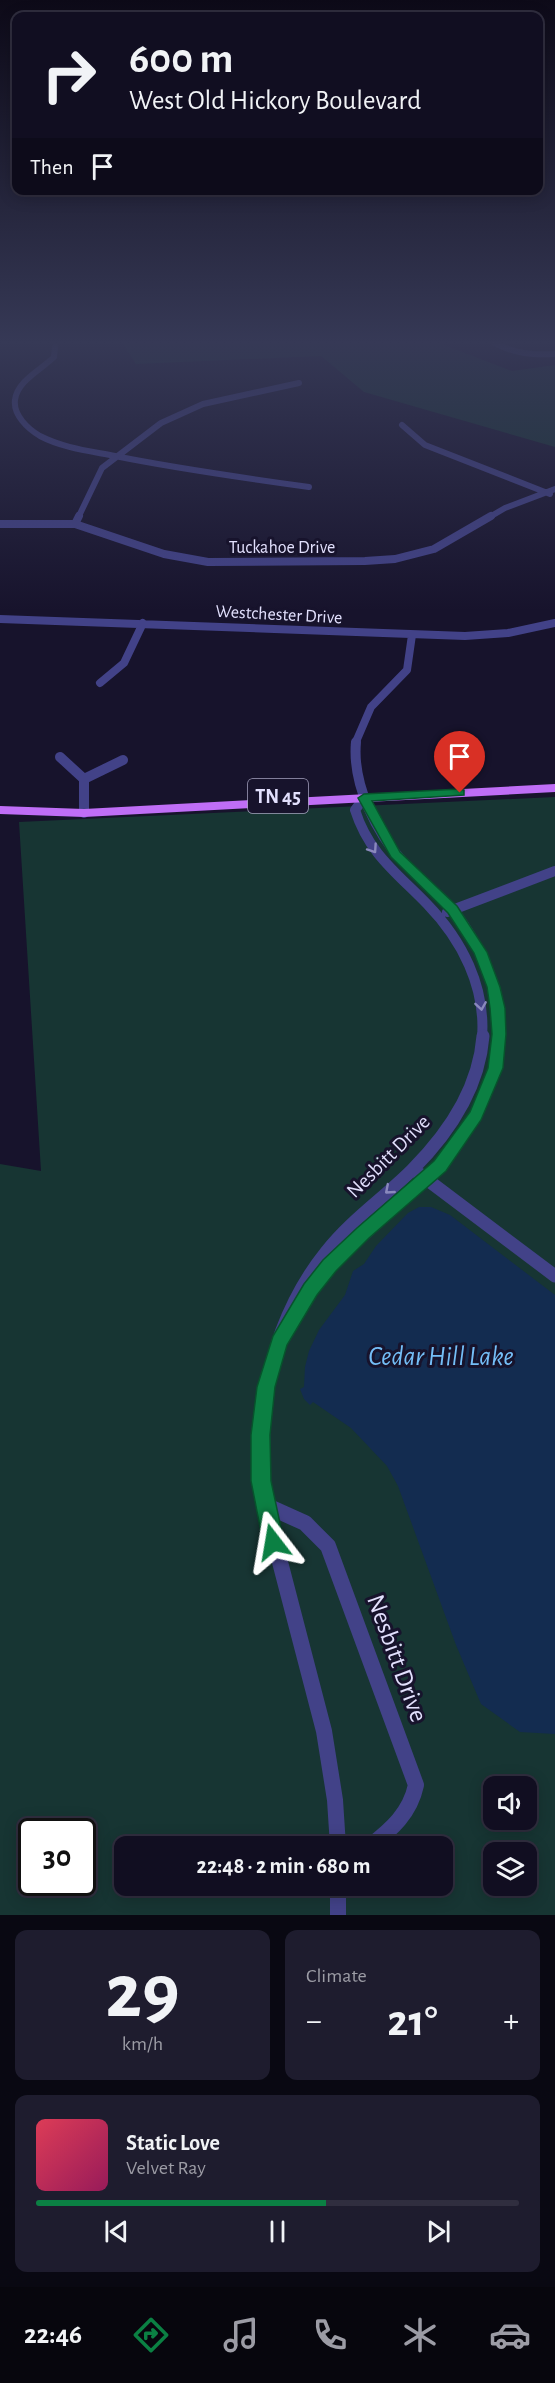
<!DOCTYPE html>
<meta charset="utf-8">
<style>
body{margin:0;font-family:"Alegreya Sans",sans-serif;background:#1e1c2e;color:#f1f3f6;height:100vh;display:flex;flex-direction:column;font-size:22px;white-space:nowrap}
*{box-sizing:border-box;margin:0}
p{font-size:20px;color:#9c9ca5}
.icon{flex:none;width:33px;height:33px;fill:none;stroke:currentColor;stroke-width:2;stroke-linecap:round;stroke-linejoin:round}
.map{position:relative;height:1915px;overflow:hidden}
.drawer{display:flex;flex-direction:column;gap:15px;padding:15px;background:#090812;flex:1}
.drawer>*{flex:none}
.top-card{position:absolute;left:12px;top:12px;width:531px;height:183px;border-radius:12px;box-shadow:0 3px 15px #0003,0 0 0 2px #302e3f;background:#110e21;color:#f1f3f6;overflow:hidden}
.tools{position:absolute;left:483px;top:1776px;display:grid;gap:12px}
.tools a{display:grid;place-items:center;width:54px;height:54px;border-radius:12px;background:#110e21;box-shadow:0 3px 15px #0003,0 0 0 2px #302e3f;font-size:30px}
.speed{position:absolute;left:18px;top:1818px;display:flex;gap:12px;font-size:30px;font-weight:700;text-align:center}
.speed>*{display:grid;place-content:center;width:78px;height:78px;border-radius:50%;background:#110e21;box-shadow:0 3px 15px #0003,0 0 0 2px #302e3f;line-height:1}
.speed .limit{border:3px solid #111;border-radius:9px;background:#fff;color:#111}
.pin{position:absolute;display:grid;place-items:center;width:51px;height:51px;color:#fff;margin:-62px -26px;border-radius:50% 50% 50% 0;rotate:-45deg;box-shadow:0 0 6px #0007}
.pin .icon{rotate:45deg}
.me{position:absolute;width:66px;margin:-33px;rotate:346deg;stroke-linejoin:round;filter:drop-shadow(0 0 4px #0008)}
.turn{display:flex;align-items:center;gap:21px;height:126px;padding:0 18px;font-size:27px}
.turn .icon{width:78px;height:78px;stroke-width:2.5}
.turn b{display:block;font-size:42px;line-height:51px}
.then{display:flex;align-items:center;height:57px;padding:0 18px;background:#0003;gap:12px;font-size:22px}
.big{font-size:45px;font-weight:700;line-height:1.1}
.drawer .widget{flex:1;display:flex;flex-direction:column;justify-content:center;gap:9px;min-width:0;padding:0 21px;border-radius:12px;background:#1e1c2e}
.drawer .dial{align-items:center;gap:0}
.dial b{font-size:78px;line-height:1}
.song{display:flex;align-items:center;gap:18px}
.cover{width:72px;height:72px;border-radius:9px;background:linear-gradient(135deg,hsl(350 70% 55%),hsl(330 70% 35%))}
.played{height:6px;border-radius:3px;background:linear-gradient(90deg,#0b8043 60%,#302e3f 60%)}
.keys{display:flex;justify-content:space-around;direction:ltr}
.heat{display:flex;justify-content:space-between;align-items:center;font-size:33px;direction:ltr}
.drawer .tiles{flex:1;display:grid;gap:15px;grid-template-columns:1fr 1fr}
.widget:last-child{grid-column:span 2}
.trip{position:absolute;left:114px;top:1836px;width:339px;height:60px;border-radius:12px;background:#110e21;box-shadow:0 3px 15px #0003,0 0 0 2px #302e3f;font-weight:700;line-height:60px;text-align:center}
.tabs{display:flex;height:96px;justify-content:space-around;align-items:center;background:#07060d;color:#9c9ca5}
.tabs .icon{width:42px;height:42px}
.tabs .on{color:#0b8043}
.tabs b{font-size:27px;color:#f1f3f6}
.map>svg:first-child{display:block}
.green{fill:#173533;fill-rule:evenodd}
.water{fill:#132c50}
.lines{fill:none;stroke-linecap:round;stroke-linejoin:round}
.street-far4{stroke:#424288;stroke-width:6}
.street-far3{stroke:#424288;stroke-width:8}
.street-far2{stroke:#424288;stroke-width:10}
.street-far1{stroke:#424288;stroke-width:13}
.street{stroke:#424288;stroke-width:16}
.primary{fill:#bf6ef6;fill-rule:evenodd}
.oneway{stroke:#8a89bd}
.route{fill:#0b8043;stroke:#07532c;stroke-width:1.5}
.labels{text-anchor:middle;stroke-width:6;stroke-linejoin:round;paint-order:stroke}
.far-street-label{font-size:18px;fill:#e2e0fd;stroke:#17132c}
.shield{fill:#17132c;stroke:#a5a2be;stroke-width:1.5}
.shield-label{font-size:20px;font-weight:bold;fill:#e2e0fd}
.street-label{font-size:21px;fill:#e2e0fd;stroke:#17132c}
.near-street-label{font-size:26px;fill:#e2e0fd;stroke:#17132c}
.near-water-label{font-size:27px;font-style:italic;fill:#74bef7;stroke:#17132c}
</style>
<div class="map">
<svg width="555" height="1915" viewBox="0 0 555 1915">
<rect width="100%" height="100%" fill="#17132c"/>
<path class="green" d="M0 343H439L512 371 555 365V447L364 392 321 356 136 364 123 344Z
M555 797V1915H0V1164L41 1171 19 822ZM494 1786H526V1820H494ZM32 1832H82V1882H32ZM124 1846H442V1886H124ZM494 1852H526V1886H494Z"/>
<path class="water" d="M419 1207H431L450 1215 555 1295V1734L520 1732 481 1704 456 1645 398 1486 387 1466 351 1428 313 1402 310 1405 304 1399 300 1389 304 1387 305 1367 309 1351 319 1330 345 1295 353 1271 364 1264 376 1246 408 1213Z"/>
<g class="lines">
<path class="street-far4" d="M495 343C515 354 532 355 555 354
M55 347 54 357C42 369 17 381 15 400 13 415 28 429 40 436 63 448 90 451 115 456 179 469 244 478 309 487
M402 425 425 445 550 494
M78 518 102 468 161 423 203 404 299 383
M488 518 505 508 555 489"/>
<path class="street-far3" d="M0 524H75L164 554 208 562 365 561 395 559 434 549 491 516
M75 524 79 516
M0 619 465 636 508 633 555 623
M100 683 124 663 143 623
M355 744 371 707 407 670 412 635"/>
<path class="street-far2" d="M356 742C352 784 376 833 404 863 419 880 439 893 454 911 481 946 503 992 499 1038
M60 757 84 779V813
M84 779 123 760
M364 798 355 810C369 854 397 873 427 904 462 940 486 987 482 1038
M447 912 555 871"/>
<path class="street-far1" d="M413 1169 555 1276
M302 1303 330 1265 440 1166 476 1115 495 1068 499 1036
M262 1420C266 1361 289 1298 326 1252 351 1220 384 1198 412 1170 448 1134 479 1088 483 1036"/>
<path class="street" d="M262 1418 263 1480 268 1516 324 1731 335 1800 338 1846
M265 1505 305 1523 328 1546 416 1785C410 1813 392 1829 370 1846
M338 1886V1915"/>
<path class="primary" d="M555 784V792L84 817 0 814V806L84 809Z"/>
</g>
<defs><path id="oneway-chevron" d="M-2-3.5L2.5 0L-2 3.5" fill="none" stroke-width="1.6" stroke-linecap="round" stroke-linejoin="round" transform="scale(1.5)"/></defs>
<g class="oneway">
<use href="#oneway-chevron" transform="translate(373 849) rotate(56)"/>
<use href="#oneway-chevron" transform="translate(481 1006) rotate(81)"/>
<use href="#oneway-chevron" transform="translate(389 1190) rotate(139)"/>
</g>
<linearGradient id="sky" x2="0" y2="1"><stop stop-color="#0d0a18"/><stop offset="0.56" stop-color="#363956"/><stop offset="1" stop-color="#363956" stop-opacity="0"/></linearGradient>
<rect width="555" height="611" fill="url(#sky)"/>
<path class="route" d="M460 789 464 790V795L372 801 400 852 457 906 487 952 500 987 505 1008 506 1034 503 1068 481 1120 446 1171 369 1238 336 1271 317 1295 287 1345 275 1387 270 1435 271 1481 284 1542 281 1549 273 1552 266 1549 263 1542 251 1481V1435L257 1387 273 1336 304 1284 323 1260 357 1228 434 1161 470 1112 488 1068 492 1034 490 1008 487 987 474 953 448 913 391 857 358 798 364 794Z"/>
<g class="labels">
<g class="far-street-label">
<text x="282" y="553">Tuckahoe Drive</text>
<text transform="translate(279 614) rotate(3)" y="6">Westchester Drive</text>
</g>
<rect class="shield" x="248" y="779" width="60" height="34" rx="4.5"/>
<g class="shield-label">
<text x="278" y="803">TN 45</text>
</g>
<g class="street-label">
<text transform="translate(388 1156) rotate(-45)" y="7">Nesbitt Drive</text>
</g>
<g class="near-street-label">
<text transform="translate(398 1658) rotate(70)" y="9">Nesbitt Drive</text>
</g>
<g class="near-water-label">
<text x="441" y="1365">Cedar Hill Lake</text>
</g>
</g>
</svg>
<div class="tools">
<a><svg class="icon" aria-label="sound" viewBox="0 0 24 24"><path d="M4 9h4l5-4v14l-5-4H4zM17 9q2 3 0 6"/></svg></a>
<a><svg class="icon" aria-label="layers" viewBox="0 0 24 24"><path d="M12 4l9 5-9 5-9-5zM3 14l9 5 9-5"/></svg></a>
</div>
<div class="speed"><div class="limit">30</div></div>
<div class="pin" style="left:460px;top:793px;background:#d93025"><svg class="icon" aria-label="arrive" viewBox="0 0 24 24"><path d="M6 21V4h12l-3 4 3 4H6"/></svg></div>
<svg class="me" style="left:273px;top:1542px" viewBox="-20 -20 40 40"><path d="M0-17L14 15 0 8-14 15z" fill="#0b8043" stroke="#fff" stroke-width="4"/></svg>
<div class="trip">22:48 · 2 min · 680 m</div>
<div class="top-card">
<div class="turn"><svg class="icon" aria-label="right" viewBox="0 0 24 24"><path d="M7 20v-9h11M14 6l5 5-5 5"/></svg><div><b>600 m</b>West Old Hickory Boulevard</div></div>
<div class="then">Then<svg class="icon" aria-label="arrive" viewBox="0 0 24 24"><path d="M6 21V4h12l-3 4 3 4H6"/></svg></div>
</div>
</div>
<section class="drawer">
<div class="tiles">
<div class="widget dial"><b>29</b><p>km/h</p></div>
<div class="widget"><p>Climate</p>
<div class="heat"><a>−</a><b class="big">21°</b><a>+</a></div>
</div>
<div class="widget">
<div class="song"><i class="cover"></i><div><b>Static Love</b><p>Velvet Ray</p></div></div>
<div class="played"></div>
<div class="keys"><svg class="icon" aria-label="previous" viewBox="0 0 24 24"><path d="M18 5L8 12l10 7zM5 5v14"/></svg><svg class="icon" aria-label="pause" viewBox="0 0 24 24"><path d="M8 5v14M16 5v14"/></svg><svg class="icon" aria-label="next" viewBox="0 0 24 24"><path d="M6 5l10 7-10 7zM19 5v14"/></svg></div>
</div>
</div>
</section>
<nav class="tabs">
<b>22:46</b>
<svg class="icon on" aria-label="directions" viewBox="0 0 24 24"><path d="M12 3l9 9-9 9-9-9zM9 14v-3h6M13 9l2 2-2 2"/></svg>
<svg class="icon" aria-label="music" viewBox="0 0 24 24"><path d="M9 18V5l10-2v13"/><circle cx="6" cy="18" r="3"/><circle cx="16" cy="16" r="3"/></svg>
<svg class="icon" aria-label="phone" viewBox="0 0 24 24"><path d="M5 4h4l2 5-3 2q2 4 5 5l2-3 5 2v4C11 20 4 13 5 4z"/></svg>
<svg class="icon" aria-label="climate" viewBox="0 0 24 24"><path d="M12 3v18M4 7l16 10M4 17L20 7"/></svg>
<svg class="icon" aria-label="car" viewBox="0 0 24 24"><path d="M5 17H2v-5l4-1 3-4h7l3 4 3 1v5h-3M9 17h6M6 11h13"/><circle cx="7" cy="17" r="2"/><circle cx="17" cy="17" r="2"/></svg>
</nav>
